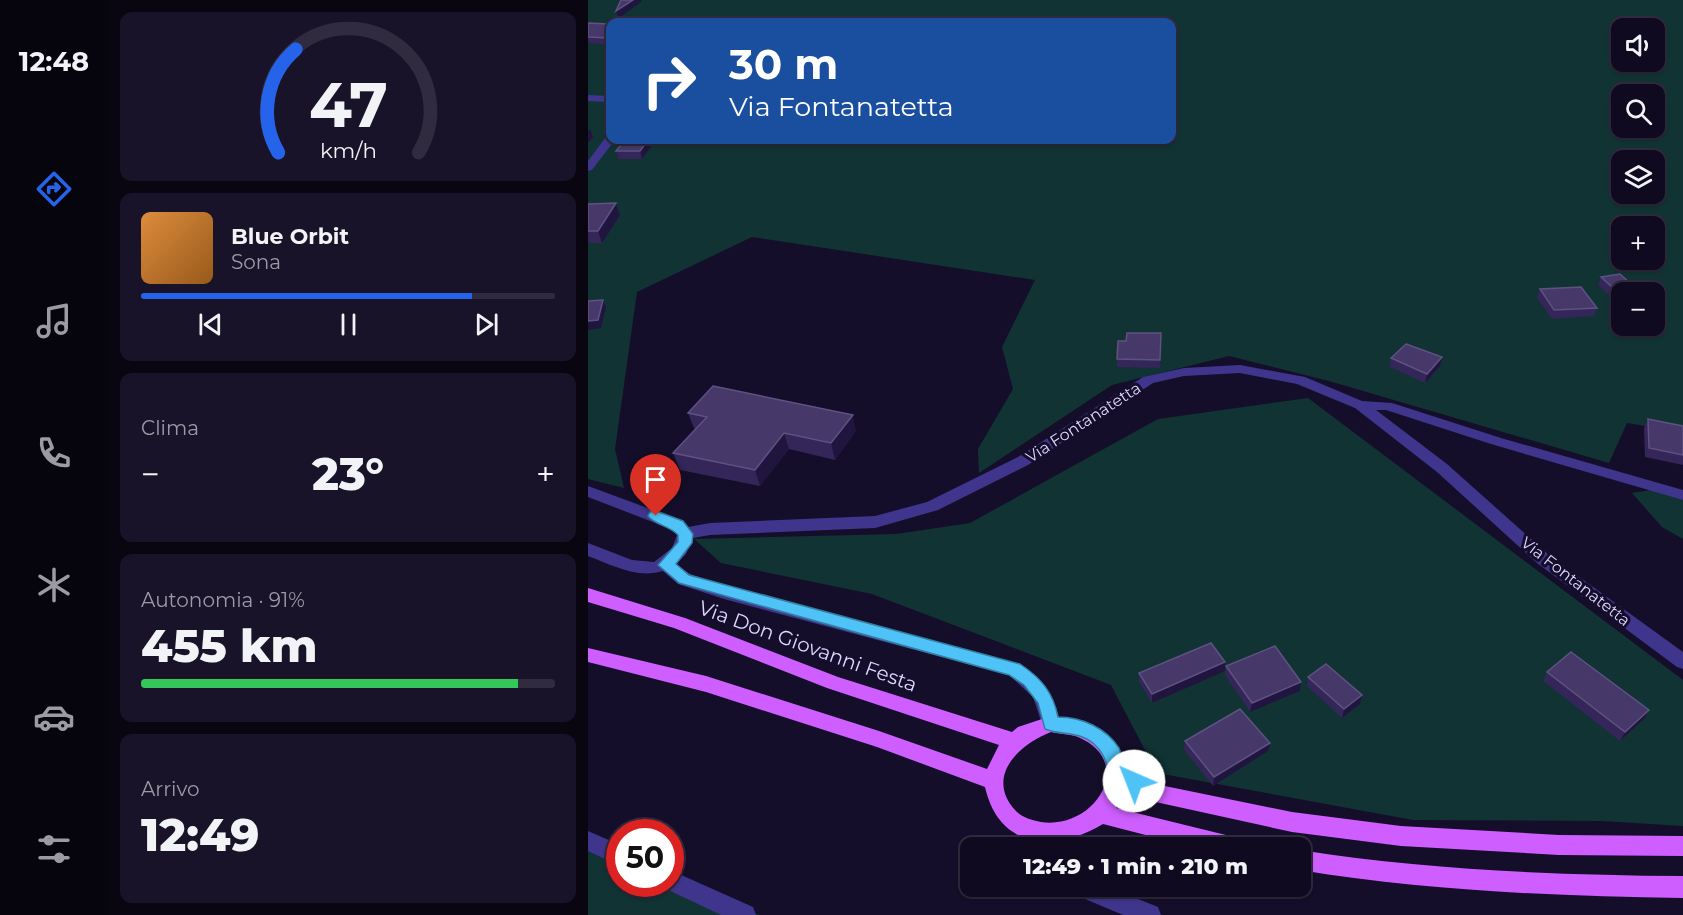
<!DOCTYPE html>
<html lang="it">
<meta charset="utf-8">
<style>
body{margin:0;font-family:Montserrat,sans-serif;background:#191329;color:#f1f3f6;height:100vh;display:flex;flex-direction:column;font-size:22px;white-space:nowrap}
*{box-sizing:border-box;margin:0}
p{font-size:20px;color:#9c9aa5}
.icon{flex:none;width:33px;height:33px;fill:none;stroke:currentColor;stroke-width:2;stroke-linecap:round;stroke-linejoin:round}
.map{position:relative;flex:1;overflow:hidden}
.panel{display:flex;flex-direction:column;gap:12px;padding:12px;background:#090612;width:480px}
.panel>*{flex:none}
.hud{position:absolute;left:18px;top:18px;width:570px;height:126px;border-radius:12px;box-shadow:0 2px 4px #0004,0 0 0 2px #302b3e;background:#1a4fa0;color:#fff;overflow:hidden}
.fabs{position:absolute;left:1023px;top:18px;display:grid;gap:12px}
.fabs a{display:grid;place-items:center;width:54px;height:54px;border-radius:12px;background:#100a20;box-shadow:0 2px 4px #0004,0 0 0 2px #302b3e;font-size:30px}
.speed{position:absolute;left:18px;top:819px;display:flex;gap:12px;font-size:30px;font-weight:700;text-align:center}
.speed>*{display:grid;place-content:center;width:78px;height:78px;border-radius:50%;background:#100a20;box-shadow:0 2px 4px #0004,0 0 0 2px #302b3e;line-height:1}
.speed .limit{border:9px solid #d22;background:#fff;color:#111}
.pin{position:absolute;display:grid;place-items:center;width:51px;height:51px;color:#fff;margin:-62px -26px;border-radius:50% 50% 50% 0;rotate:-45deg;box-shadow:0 0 6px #0007}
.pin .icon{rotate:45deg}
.me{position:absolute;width:66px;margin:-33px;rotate:316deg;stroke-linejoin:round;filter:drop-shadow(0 0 4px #0008)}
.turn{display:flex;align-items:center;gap:21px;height:126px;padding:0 24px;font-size:27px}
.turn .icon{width:78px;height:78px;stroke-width:2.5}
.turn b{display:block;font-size:42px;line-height:51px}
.big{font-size:45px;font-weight:800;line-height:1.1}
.panel .tile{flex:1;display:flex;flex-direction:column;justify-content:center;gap:9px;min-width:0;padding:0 21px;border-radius:12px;background:#191329}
.panel .dial{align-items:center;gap:0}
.dial svg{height:156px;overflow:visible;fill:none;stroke:#302b3e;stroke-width:7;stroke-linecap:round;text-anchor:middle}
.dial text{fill:#f1f3f6;stroke:none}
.song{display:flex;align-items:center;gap:18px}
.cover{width:72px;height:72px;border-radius:9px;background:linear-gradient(135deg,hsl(30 70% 55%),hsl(30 70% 35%))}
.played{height:6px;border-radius:3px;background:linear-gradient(90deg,#2563eb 80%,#302b3e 80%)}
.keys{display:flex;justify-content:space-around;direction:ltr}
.heat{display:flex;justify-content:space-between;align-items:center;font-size:33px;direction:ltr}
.charge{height:9px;border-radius:4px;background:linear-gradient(90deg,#34c759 91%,#302b3e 0)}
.trip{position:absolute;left:372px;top:837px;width:351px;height:60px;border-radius:12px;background:#100a20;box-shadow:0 2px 4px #0004,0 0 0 2px #302b3e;font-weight:800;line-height:60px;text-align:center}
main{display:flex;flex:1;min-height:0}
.tab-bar{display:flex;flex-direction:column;width:108px;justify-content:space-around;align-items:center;background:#06040d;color:#9c9aa5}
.tab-bar .icon{width:42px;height:42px}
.tab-bar .current{color:#2563eb}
.tab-bar b{font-size:27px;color:#f1f3f6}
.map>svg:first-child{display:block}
.green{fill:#113334;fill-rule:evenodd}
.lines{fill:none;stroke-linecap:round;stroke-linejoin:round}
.minor{fill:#3f358c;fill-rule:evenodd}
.major{fill:#ce5eff;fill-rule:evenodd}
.wall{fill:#342659}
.shaded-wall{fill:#20153e}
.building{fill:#46396a;stroke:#5e5282;stroke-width:1.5}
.route{fill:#4fc3f7;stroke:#337fa1;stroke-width:1.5}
.labels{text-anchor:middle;stroke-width:6;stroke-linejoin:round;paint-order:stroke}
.street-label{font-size:16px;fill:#ded7ff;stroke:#150e2a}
.near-street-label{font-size:20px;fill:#ded7ff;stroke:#150e2a}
</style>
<main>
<nav class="tab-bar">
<b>12:48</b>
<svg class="icon current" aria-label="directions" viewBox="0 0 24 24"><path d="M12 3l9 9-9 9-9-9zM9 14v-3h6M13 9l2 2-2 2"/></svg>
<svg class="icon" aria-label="music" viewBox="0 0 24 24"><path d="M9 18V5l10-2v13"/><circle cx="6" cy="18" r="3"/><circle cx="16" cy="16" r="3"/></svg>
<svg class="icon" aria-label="phone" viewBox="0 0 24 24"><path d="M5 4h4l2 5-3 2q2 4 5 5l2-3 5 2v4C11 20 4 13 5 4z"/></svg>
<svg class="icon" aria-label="climate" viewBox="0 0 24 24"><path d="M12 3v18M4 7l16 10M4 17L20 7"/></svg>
<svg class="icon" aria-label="car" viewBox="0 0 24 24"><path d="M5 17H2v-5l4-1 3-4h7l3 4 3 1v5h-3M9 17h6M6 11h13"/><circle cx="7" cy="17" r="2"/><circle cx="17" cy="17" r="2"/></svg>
<svg class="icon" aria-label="filters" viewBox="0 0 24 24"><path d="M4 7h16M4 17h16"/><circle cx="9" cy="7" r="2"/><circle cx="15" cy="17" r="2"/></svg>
</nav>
<section class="panel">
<div class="tile dial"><svg viewBox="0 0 100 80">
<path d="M14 69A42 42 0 1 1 86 69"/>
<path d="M14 69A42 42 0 0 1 23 16" stroke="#2563eb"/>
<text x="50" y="56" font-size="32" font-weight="700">47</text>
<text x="50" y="72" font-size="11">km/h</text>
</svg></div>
<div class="tile">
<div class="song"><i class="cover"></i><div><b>Blue Orbit</b><p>Sona</p></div></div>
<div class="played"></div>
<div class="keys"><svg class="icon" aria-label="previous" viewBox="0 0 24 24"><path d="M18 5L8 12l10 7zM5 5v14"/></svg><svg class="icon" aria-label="pause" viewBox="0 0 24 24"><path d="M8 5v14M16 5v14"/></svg><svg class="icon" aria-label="next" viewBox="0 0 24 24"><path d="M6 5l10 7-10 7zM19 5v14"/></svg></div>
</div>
<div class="tile"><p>Clima</p>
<div class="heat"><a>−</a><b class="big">23°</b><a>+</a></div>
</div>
<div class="tile"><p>Autonomia · 91%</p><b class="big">455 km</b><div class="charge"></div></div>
<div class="tile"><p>Arrivo</p><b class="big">12:49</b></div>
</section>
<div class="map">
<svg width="1095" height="915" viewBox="0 0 1095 915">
<rect width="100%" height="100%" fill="#150e2a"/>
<path class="green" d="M0 0H1095V432L1039 423 1021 463 741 381 641 356 524 385 391 473 390 449 425 389 414 347 447 280 164 237 49 292 27 449 36 488 0 479ZM22 22H584V140H22ZM1034 28H1066V62H1034ZM1034 94H1066V128H1034ZM1034 160H1066V194H1034ZM1034 226H1066V260H1034ZM1034 292H1066V326H1034Z
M720 398 1095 680V826L1014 821 825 820 569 773 523 685 284 594 133 563 106 539 308 534 382 523 570 419Z
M1063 490 1095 499V539L1074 527 1044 493Z
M0 836 31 850 32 884H82L83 874 171 915H0Z"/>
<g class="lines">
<path class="minor" d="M0 95 22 96V102L0 101Z
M22 136V140H27L4 170 0 171V161L18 137Z
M652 365 717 377 774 401 804 403 913 438 1095 490V500L903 444 798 410H788L859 464 961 555 1095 652V669L1089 667 949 563 849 472 767 408 709 384 652 373 596 376 565 383 440 465 350 510 287 528 122 535 105 538 98 554 88 564 102 574 137 586 432 664C456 680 466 696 473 724L470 730 463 732 456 730 445 697 421 675 136 599 90 584 75 571C49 579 24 565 0 556V543L44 560 66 562 84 548 89 535 83 529 0 497V486L95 521 100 527 122 523 287 516 339 502 430 457 555 377 596 368Z
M441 820 448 823 451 830 443 848H422L434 823Z
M0 831 32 845V866L0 851Z
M82 870 165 907 168 915H133L74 887 73 884H82Z
M480 886H518L570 907 573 915H535L483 893Z"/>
<path class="major" d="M0 588 97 618 250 677 424 732 430 727 463 716 493 721 521 736 533 753 536 764 567 784 704 812 813 826 971 835 1095 836V856L971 855 813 846 704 832 563 801 537 786 528 808 650 838 657 841 660 848H608L515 824C466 853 411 849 397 787L289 747 118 692 0 662V648L118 676 291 731 399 769 411 745 239 688 86 628 0 602ZM463 732C472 734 482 734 490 737 549 762 507 830 453 822 444 820 435 818 428 811 396 777 431 744 463 732Z
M712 850C838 870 968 875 1095 876V898C968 896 838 891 712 870Z"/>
</g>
<path class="wall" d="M0 23 22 24V44L21 45 0 43Z
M37 140H63L65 144 54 159H31L28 151Z
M28 203 32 215 14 243H0V204Z
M1013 277 1043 284 1076 298 1072 307 1034 292V307L1010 285Z
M952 289 1009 308 1006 316 964 319 949 298Z
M573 333 572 368 529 367V359L538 341Z
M803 358 852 366 837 383 802 367Z
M100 413 268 431 247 460 201 449 172 486 92 470 85 453 108 429 106 428Z
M1060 419 1095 426V465L1057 457 1056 428Z
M637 662V671L564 703 551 682V673Z
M638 666 713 682 712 691 662 712 637 675Z
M959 672 1056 719 1032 741 955 681Z
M720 677 774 695 772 704 754 718 719 686Z
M597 741 680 751 625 786 596 750Z"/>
<path class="shaded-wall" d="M45 0H54L53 2 31 18 28 11Z
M22 35V44L21 45 19 38Z
M2 129 5 137 0 143V132Z
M60 140H63L65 144 54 159 52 151Z
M28 203 32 215 14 243 10 231Z
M1076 298 1072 307 1066 308V300Z
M15 300 18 308 13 328 0 330V321Z
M854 357 852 366 837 383 839 374Z
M265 415 268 431 247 460 243 443Z
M196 433 201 449 172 486 167 470Z
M637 662V671L564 703V694Z
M713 682 712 691 662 712 664 703Z
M774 695 772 704 754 718 756 709Z
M1061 710 1056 719 1032 741 1037 732Z
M682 743 680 751 625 786 626 777Z"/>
<path class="building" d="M33 0H45L28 11Z
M0 23 22 24V35L19 38 0 37Z
M37 140H60L52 151H28Z
M28 203 10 231H0V204Z
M1032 274 1043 284 1058 282 1076 298 1066 300V292H1034V296L1013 277Z
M993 287 1009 308 966 310 952 289Z
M15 300 10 320 0 321V301Z
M539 333H573L572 360 529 359 530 341H538Z
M818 344 854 357 839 374 803 358Z
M125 386 265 415 243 443 196 433 167 470 85 453 119 417 100 413Z
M1060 419 1095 426V455L1061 448Z
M623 643 637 662 564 694 551 673Z
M687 646 713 682 664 703 638 666Z
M983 652 1061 710 1037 732 959 672Z
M738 664 774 695 756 709 720 677Z
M652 709 682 743 626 777 597 741Z"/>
<path class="route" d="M68 511 95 521 105 534 104 543 88 564 101 575 432 664C453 678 465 692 470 717 494 717 518 728 531 748 534 754 534 762 538 766 544 772 551 772 555 781L552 787 546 789C511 776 526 762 506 744 489 730 475 736 457 729L450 703 436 685 421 675 91 583 70 565 90 542V535C82 526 67 525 60 516L62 512Z"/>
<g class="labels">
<g class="street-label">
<text transform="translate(495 422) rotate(-33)" y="6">Via Fontanatetta</text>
<text transform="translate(988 581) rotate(38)" y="6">Via Fontanatetta</text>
</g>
<g class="near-street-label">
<text transform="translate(220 646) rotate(20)" y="7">Via Don Giovanni Festa</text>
</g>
</g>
</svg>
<div class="fabs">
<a><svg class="icon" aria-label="sound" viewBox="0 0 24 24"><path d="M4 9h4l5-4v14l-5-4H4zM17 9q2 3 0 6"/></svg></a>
<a><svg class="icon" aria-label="search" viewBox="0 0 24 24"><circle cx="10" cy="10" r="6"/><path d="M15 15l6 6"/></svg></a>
<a><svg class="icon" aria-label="layers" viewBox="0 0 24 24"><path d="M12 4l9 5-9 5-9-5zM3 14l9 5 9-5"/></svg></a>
<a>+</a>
<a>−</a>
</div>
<div class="speed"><div class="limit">50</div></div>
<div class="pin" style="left:68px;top:516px;background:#d93025"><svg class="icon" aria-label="arrive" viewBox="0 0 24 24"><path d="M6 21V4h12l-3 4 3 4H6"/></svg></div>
<svg class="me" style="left:546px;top:781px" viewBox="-20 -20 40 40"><circle r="19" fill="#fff"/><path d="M0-13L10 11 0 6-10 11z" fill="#4fc3f7"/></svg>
<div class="trip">12:49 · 1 min · 210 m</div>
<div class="hud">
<div class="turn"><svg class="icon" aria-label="right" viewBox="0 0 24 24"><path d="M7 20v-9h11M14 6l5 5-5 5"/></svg><div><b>30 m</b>Via Fontanatetta</div></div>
</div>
</div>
</main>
